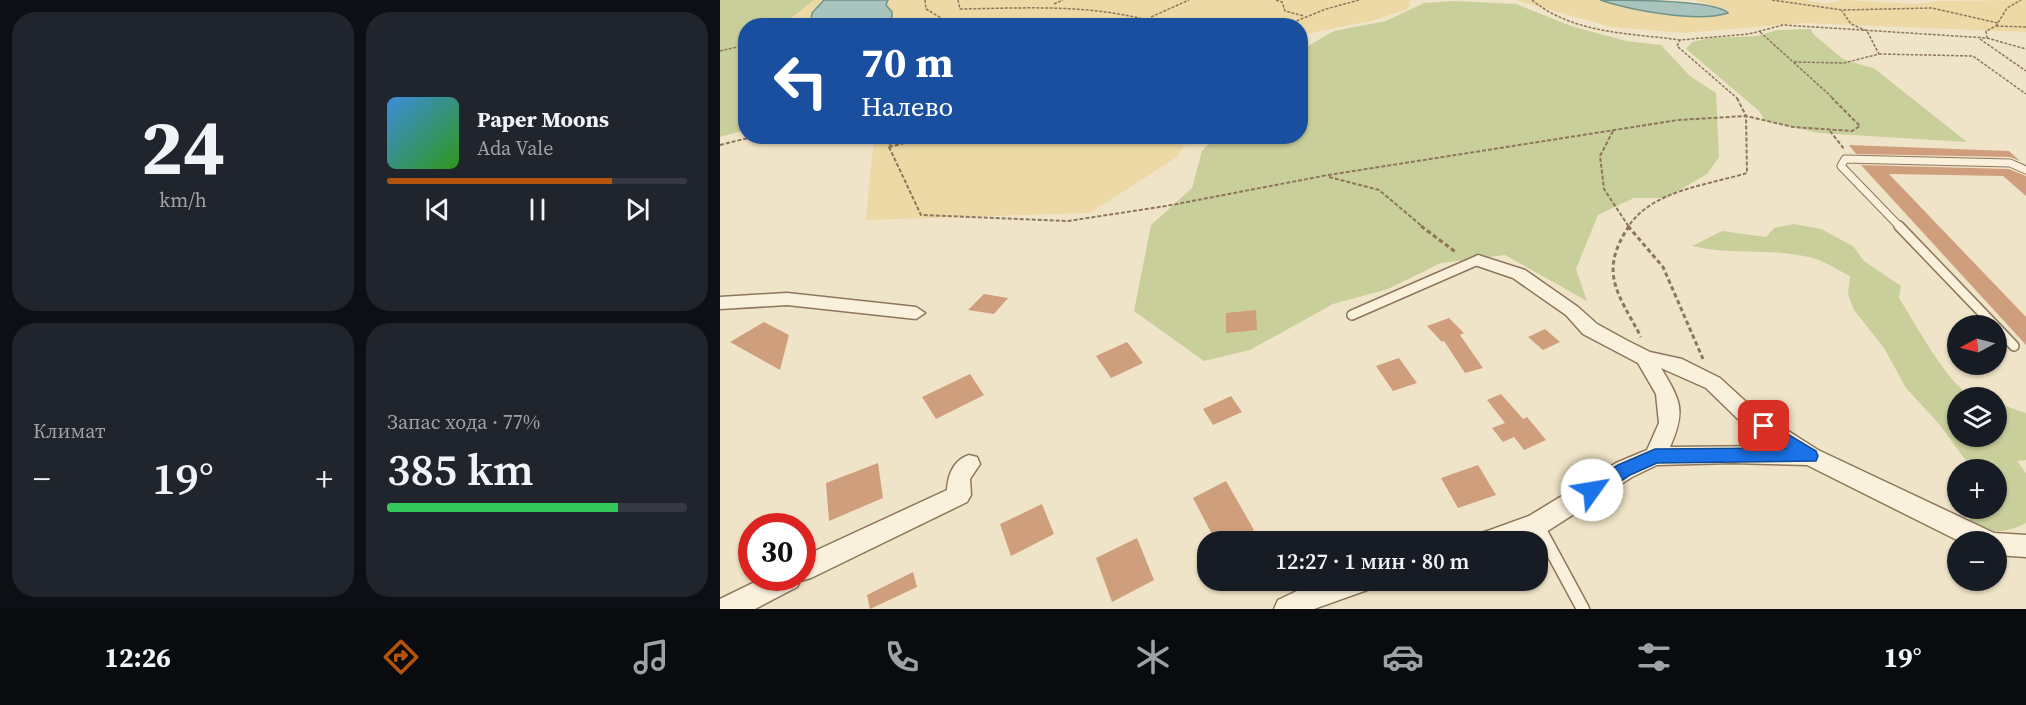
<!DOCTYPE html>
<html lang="ru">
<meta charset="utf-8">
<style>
body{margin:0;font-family:"Source Serif 4",serif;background:#20242c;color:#f1f3f6;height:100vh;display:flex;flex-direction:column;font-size:22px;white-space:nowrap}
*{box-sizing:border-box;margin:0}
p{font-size:20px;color:#9ea1a6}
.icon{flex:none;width:33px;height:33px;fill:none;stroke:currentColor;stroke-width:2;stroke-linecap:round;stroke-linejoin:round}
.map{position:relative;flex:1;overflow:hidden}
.details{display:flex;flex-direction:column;gap:12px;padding:12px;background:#0d0f14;width:720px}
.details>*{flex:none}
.top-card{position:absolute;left:18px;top:18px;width:570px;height:126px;border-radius:24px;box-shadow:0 2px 4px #0004;background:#1a4fa0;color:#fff;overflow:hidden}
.needle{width:39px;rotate:263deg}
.fabs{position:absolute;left:1227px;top:315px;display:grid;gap:12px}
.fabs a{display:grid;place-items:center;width:60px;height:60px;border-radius:50%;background:#171b24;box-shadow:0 2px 4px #0004;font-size:30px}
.speed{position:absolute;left:18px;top:513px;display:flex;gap:12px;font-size:30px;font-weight:700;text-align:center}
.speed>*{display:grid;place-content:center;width:78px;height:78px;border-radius:50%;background:#171b24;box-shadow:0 2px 4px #0004;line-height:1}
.speed .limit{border:9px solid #d22;background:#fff;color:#111}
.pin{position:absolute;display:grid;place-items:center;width:51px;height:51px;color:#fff;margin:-26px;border-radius:12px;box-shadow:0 3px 9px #0006}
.me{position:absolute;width:66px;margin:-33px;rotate:58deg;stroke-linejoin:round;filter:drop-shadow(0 0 4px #0008)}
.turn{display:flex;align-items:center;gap:21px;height:126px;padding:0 24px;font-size:27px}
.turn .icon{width:78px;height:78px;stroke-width:2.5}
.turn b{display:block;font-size:42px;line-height:51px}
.big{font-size:45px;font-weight:600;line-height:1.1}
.details .widget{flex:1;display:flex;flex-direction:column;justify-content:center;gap:9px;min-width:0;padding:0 21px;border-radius:24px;background:#20242c}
.details .dial{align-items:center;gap:0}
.dial b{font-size:78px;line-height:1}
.song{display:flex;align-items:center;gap:18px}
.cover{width:72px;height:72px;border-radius:9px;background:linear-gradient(135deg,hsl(210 70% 55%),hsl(110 70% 35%))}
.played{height:6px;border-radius:3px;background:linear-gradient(90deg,#b45309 75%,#363941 75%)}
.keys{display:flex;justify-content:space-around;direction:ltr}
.heat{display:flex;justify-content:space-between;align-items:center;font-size:33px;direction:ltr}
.charge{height:9px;border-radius:4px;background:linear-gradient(90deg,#34c759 77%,#363941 0)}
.details .tiles{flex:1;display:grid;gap:12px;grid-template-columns:repeat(2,1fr)}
.trip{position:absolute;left:477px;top:531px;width:351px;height:60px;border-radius:24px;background:#171b24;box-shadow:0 2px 4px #0004;font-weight:600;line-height:60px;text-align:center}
.menu{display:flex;height:96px;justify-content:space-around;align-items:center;background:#090b0e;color:#9ea1a6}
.menu .icon{width:42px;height:42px}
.menu .selected{color:#b45309}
.menu b{font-size:27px;color:#f1f3f6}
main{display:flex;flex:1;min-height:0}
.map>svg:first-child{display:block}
.green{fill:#c9cf9b}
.sand{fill:#ecd9a5}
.water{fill:#a9c4bc;stroke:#6f938a;stroke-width:1.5}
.building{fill:#cf9f7d}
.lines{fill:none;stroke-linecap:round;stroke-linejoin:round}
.lane-far2-casing{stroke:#8d765c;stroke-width:9}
.lane-far1-casing{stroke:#8d765c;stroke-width:12}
.lane-casing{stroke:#8d765c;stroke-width:15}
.street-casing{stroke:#8d765c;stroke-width:3}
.path-far2{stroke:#8d765c;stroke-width:1.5;stroke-dasharray:3 1.5;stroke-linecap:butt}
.path-far1{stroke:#8d765c;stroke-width:2;stroke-dasharray:4 2;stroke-linecap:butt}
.path{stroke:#8d765c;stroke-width:3;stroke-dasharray:4.5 3;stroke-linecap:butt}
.lane-far2{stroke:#faf1dc;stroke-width:7}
.lane-far1{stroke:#faf1dc;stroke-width:9}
.lane{stroke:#faf1dc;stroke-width:12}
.street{fill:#faf1dc;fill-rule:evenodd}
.route{fill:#1a73e8;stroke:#114b97;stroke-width:1.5}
</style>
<main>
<section class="details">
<div class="tiles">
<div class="widget dial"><b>24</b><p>km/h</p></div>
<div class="widget">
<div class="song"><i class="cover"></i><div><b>Paper Moons</b><p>Ada Vale</p></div></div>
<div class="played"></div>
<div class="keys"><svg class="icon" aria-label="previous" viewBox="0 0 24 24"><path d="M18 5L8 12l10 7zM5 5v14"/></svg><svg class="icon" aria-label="pause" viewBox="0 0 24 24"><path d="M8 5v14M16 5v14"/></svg><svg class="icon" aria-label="next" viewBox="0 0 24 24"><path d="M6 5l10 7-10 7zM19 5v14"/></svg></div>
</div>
<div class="widget"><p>Климат</p>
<div class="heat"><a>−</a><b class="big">19°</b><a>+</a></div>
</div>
<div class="widget"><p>Запас хода · 77%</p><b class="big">385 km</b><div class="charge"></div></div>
</div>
</section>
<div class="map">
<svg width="1306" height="609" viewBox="0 0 1306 609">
<rect width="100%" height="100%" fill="#f0e4c8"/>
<path class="green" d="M0 0H94L63 25 26 26 25 130 0 137Z
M734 1 796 4 851 26 906 41 941 45 970 76 996 93 999 157 987 174 946 198H914L878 215 856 269 867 301 785 255 721 263 668 289 613 304 530 350 484 361 414 311 431 225 472 188 482 151 495 137 580 136 581 50 614 31 666 21 704 3Z
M1091 29 1093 34 1123 59 1155 69 1247 142 1099 133 1045 121 1039 111 966 49 972 42 989 38 1037 36 1057 30Z
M1074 224 1101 229 1133 246 1144 261 1181 286 1179 298C1194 321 1231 391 1255 397L1238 398V436H1276L1277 403 1306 413V460L1297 461 1306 473V523C1286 533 1271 535 1251 523L1248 509 1276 508V470L1246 469 1247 462 1219 424 1186 388 1164 348 1134 310 1128 294 1130 276C1119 271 1108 263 1096 259 1056 247 1012 256 972 246L1002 231 1046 237 1054 228Z"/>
<path class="sand" d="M94 0H104L92 13 90 25 63 26Z
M168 0H690L688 9 655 20 581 35 580 26H149L172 12 166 5Z
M796 0H880L910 9 986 16 1002 15 1008 10 974 0H1085L1107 4 1124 0 1195 4 1218 1 1306 0V32L1085 23 963 33 891 27Z
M154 137V136L470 137 457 157 370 213 146 220Z"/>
<path class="water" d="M104 0H168L166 5 172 12V18L149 25H90L92 13Z
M880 0C903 0 997 0 1008 13 978 23 910 10 880 0Z"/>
<path class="building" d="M1129 145 1289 151 1300 161 1290 157 1136 154Z
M1141 165 1289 169 1306 176V196L1283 176 1169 174 1306 317V345Z
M264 294 288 298 274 314 248 310Z
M536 310 537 330 506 333V313Z
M729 318 744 333 740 335 763 368 745 373 724 341 722 342 707 326Z
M44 322 69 335 60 370 10 342Z
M825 329 840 342 823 350 808 337Z
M407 342 423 363 391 378 376 356Z
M679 358 697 383 673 391 656 366Z
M250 374 264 395 216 419 202 397Z
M781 394 803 419 807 417 826 440 804 450 794 437 783 442 772 428 785 423 767 400Z
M511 396 522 412 493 425 483 409Z
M158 463 163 498 109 521 106 483Z
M758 465 776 495 738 508 721 478Z
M506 481 534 530 513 542H496L473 498Z
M322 504 334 534 291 556 280 524Z
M417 538 434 580 392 602 376 558Z
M193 572 197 587 150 609 147 595Z"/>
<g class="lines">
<g class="lane-far2-casing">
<path id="lane-far2" d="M1180 227 1121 166 1125 159 1290 163 1306 170"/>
</g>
<g class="lane-far1-casing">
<path id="lane-far1" d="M1179 226 1275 326
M632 315 758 260
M1276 327 1294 346"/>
</g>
<g class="lane-casing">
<path id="lane" d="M817 524 863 609"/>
</g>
<g class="street-casing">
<path id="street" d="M758 255 805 270 858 307 877 324 908 341 930 352 962 359 1000 378 1035 410 1098 450 1274 533 1306 535V557L1276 555V542H1241L1087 465 1012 463 937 465 912 477 826 532 799 542H756L759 534 809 516 896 463 927 450 939 423 936 394 918 363 863 334 846 315 793 278 752 264 750 260ZM941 368 986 388 1021 422 1057 446 950 447C966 411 961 401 941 368Z
M67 293 196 307 205 313 196 319 67 305 0 309V297Z
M249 455 257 457 260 464 250 479 251 495 247 502 91 578 80 581 77 587 35 609H0V599L43 578H82V557L227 490C228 474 234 460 249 455Z
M600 580H654L650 589 594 609H554L558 600Z"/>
</g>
<path class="path-far2" d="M205 0 206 9 235 26
M238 0 240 9C310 8 379 3 447 26
M556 0 562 2 565 11 584 16
M812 0C853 34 910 33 960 40
M1052 0 1122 10 1212 8 1278 23
M334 4 343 0
M431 17 469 0
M564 26 606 9 639 0
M1276 26 1306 27
M1040 32 1114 99
M1267 38 1306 49
M1260 39 1306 71
M0 51 26 45
M1159 54 1253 56 1306 94
M1074 62 1124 63 1159 54 1147 31 1131 24 1122 11
M1018 99 957 46 960 40 1029 34 1063 25 1267 38 1266 31 1276 26 1287 8 1301 0"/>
<path class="path-far1" d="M1017 98 1026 116 1073 127 1132 131 1140 126 1112 98
M893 131 880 156 884 189 909 227
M1110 131 1124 149
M174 136 169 147 201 215 348 221 446 206 603 176
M0 145 36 136
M169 147 213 136
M602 176 958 120 1026 116 1027 173C988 185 932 190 908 227
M609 177 659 190 703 227"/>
<path class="path" d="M701 226 737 253
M908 226 943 267 983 359
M909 226C878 273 898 293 921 337"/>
<use href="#lane-far2" class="lane-far2"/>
<use href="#lane-far1" class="lane-far1"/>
<use href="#lane" class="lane"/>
<use href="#street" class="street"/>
</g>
<path class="route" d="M1044 420 1096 451 1098 456 1096 461 937 463 910 475 878 496 872 498 865 496 863 490 865 485 898 465 935 449 1065 448 1038 431 1036 426 1038 422Z"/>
</svg>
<div class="fabs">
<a><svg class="needle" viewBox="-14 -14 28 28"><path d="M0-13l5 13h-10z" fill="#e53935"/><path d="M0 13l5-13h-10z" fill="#9ea1a6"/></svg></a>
<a><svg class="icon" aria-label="layers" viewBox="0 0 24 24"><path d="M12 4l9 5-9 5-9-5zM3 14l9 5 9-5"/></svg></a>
<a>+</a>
<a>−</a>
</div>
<div class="speed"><div class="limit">30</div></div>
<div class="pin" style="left:1044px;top:426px;background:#d93025"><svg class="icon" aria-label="arrive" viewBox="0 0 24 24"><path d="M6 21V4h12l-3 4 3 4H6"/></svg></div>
<svg class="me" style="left:872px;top:490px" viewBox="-20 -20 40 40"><circle r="19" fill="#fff"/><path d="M0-13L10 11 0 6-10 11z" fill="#1a73e8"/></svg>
<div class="trip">12:27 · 1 мин · 80 m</div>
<div class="top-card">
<div class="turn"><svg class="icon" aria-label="left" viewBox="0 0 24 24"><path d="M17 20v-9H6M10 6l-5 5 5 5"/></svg><div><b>70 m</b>Налево</div></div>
</div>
</div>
</main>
<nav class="menu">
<b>12:26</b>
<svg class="icon selected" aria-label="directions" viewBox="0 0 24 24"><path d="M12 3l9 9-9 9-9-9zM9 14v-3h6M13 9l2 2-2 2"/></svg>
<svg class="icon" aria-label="music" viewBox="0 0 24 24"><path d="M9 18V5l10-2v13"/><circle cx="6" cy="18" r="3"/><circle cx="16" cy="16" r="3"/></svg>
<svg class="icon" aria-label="phone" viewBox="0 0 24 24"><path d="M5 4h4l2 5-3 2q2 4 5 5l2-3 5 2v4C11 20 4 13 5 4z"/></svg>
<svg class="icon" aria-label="climate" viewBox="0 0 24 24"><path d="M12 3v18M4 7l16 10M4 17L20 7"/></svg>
<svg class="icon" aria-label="car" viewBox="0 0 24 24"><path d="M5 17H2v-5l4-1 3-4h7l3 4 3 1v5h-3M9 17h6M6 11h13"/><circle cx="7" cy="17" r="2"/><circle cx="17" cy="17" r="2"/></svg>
<svg class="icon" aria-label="filters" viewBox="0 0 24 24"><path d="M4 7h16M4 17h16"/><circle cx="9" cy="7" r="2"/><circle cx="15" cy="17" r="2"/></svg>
<b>19°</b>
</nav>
